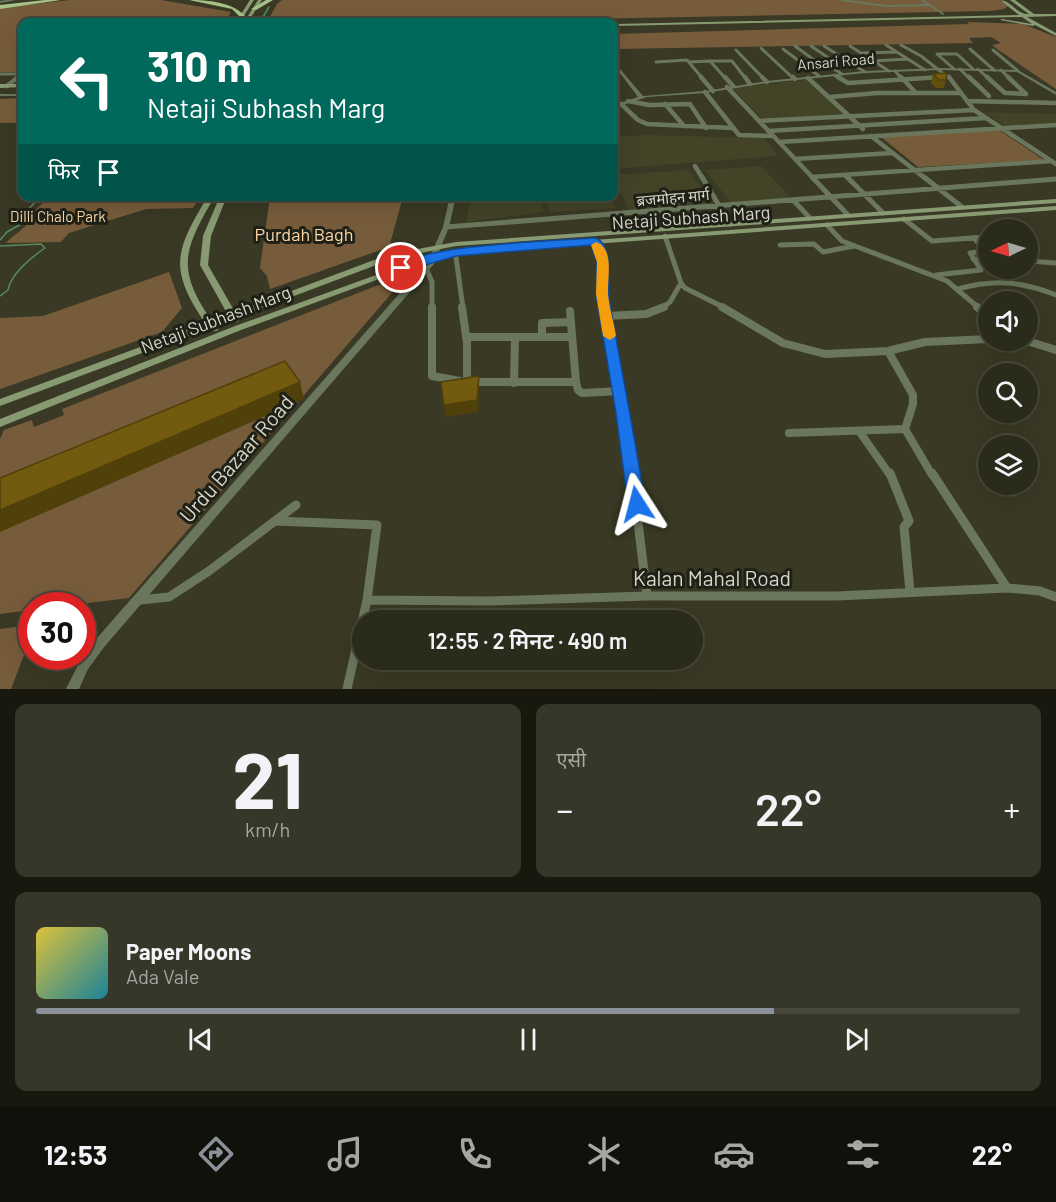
<!DOCTYPE html>
<html lang="hi">
<meta charset="utf-8">
<style>
body{margin:0;font-family:Barlow,"Noto Sans Devanagari",sans-serif;background:#373729;color:#f1f3f6;height:100vh;display:flex;flex-direction:column;font-size:22px;white-space:nowrap}
*{box-sizing:border-box;margin:0}
p{font-size:20px;color:#a6a7a3}
.icon{flex:none;width:33px;height:33px;fill:none;stroke:currentColor;stroke-width:2;stroke-linecap:round;stroke-linejoin:round}
.map{position:relative;height:689px;overflow:hidden}
.panel{display:flex;flex-direction:column;gap:15px;padding:15px;background:#18180f;flex:1}
.panel>*{flex:none}
.top-card{position:absolute;left:18px;top:18px;width:600px;height:183px;border-radius:12px;box-shadow:0 6px 24px #0002,0 0 0 2px #47473b;background:#00695c;color:#fff;overflow:hidden}
.needle{width:39px;rotate:265deg}
.controls{position:absolute;left:978px;top:219px;display:grid;gap:12px}
.controls a{display:grid;place-items:center;width:60px;height:60px;border-radius:50%;background:#2b2b1c;box-shadow:0 6px 24px #0002,0 0 0 2px #47473b;font-size:30px}
.speed{position:absolute;left:18px;top:592px;display:flex;gap:12px;font-size:30px;font-weight:700;text-align:center}
.speed>*{display:grid;place-content:center;width:78px;height:78px;border-radius:50%;background:#2b2b1c;box-shadow:0 6px 24px #0002,0 0 0 2px #47473b;line-height:1}
.speed .limit{border:9px solid #d22;background:#fff;color:#111}
.pin{position:absolute;display:grid;place-items:center;width:51px;height:51px;color:#fff;margin:-26px;border:3px solid #fff;border-radius:50%;box-shadow:0 2px 6px #0007}
.me{position:absolute;width:66px;margin:-33px;rotate:351deg;stroke-linejoin:round;filter:drop-shadow(0 0 4px #0008)}
.turn{display:flex;align-items:center;gap:21px;height:126px;padding:0 30px;font-size:27px}
.turn .icon{width:78px;height:78px;stroke-width:2.5}
.turn b{display:block;font-size:42px;line-height:51px}
.then{display:flex;align-items:center;height:57px;padding:0 30px;background:#0003;gap:12px;font-size:22px}
.big{font-size:45px;font-weight:600;line-height:1.1}
.panel .tile{flex:1;display:flex;flex-direction:column;justify-content:center;gap:9px;min-width:0;padding:0 21px;border-radius:12px;background:#373729}
.panel .dial{align-items:center;gap:0}
.dial b{font-size:78px;line-height:1}
.song{display:flex;align-items:center;gap:18px}
.cover{width:72px;height:72px;border-radius:9px;background:linear-gradient(135deg,hsl(50 70% 55%),hsl(190 70% 35%))}
.played{height:6px;border-radius:3px;background:linear-gradient(90deg,#8c9099 75%,#47473b 75%)}
.keys{display:flex;justify-content:space-around;direction:ltr}
.heat{display:flex;justify-content:space-between;align-items:center;font-size:33px;direction:ltr}
.panel .tiles{flex:1;display:grid;gap:15px;grid-template-columns:1fr 1fr}
.tile:last-child{grid-column:span 2}
.trip{position:absolute;left:352px;top:610px;width:351px;height:60px;border-radius:30px;background:#2b2b1c;box-shadow:0 6px 24px #0002,0 0 0 2px #47473b;font-weight:600;line-height:60px;text-align:center}
.menu{display:flex;height:96px;justify-content:space-around;align-items:center;background:#11110b;color:#a6a7a3}
.menu .icon{width:42px;height:42px}
.menu .on{color:#8c9099}
.menu b{font-size:27px;color:#f1f3f6}
.map>svg:first-child{display:block}
.built{fill:#424327}
.green{fill:#775c3b}
.lines{fill:none;stroke-linecap:round;stroke-linejoin:round}
.stream{stroke:#568c5c;stroke-width:1.5}
.pedestrian{stroke:#6b775d;stroke-width:2}
.minor-far4{stroke:#6b775d;stroke-width:3}
.minor-far3{stroke:#6b775d;stroke-width:4.5}
.minor-far2{stroke:#6b775d;stroke-width:5}
.minor-far1{stroke:#6b775d;stroke-width:8}
.minor{stroke:#6b775d;stroke-width:9}
.tertiary{fill:#6b775d;fill-rule:evenodd}
.secondary{fill:#889a71;fill-rule:evenodd}
.trunk{fill:#a7c286;fill-rule:evenodd}
.wall{fill:#624e0d}
.shaded-wall{fill:#50400a}
.building{fill:#725b0f;stroke:#50400a;stroke-width:1.5}
.route{fill:#1a73e8;stroke:#114b97;stroke-width:1.5}
.slow{fill:#f59e0b}
.labels{text-anchor:middle;stroke-width:6;stroke-linejoin:round;paint-order:stroke}
.far-street-label{font-size:15px;fill:#d5d5c9;stroke:#1f2016}
.far-park-label{font-size:15px;fill:#fdd7a9;stroke:#1f2016}
.street-label{font-size:18px;fill:#d5d5c9;stroke:#1f2016}
.park-label{font-size:18px;fill:#fdd7a9;stroke:#1f2016}
.near-street-label{font-size:21px;fill:#d5d5c9;stroke:#1f2016}
</style>
<div class="map">
<svg width="1056" height="689" viewBox="0 0 1056 689">
<rect width="100%" height="100%" fill="#393925"/>
<path class="built" d="M806 80 846 115 762 119 732 88Z
M985 112 1056 114V123L1005 126Z
M646 135 764 138 778 156 614 169V137Z
M761 166 791 198 731 203 705 170Z
M688 170 714 204 630 211 614 179V175Z
M471 197H539L544 212 466 222Z
M545 197H610L616 208 550 212Z"/>
<path class="green" d="M70 0H161L231 12 225 22H22V72H0V8Z
M282 0H999L1008 6 1004 9 989 11 584 19 544 22H267L277 4Z
M967 22 1023 24 1056 37V89L997 49 992 45 1001 43 991 37 969 38 973 43 614 49V34L969 24Z
M22 98V123H0V99Z
M999 130 1044 160 918 167 881 137Z
M49 197V196L200 197 193 208 146 209 69 233 61 242 6 243C14 234 24 230 30 220L28 217Z
M270 197V196L403 197 389 247 270 289 267 276 260 268Z
M169 272 182 308 162 332 0 389V318L43 316Z
M409 273 129 598 64 606H32L31 610 0 614V439L4 430 32 420 34 427 64 415 62 409Z
M31 625V637L11 689H0V629Z"/>
<g class="lines">
<path class="stream" d="M260 22 269 7
M0 240 7 232 21 224 19 219 41 196
M0 246 41 244 45 248C32 257 11 274 8 290L0 296"/>
<path class="pedestrian" d="M841 0 886 6 930 5
M922 0 943 14"/>
<path class="minor-far4" d="M886 45 925 70
M901 45 921 56 950 79
M795 46 814 60
M811 46 830 59
M824 46 865 72
M850 46 889 71
M761 48 794 79
M783 49 819 76
M970 49 994 70
M736 50 764 79
M993 50 1018 71
M861 53 897 52
M819 60 842 74
M710 61H732L746 79
M872 61 908 59
M656 62 687 60 703 79
M689 62 710 61 726 79
M800 62 842 58
M954 69 937 54H957L973 69
M960 69 970 79
M978 69 989 79
M1001 70 1010 79
M895 71 902 79
M0 74H22
M834 75 840 79
M16 79 22 74
M917 79 941 77"/>
<path class="minor-far3" d="M701 77 713 91
M725 77 733 86
M745 77 750 84
M762 77 767 82
M793 77 795 79
M838 77 848 83 941 77
M901 77 916 93
M949 77 974 110 1056 164
M969 77 989 96
M987 77 1005 93 1026 94
M1008 77 1026 94
M808 78 863 129
M7 86 18 77
M727 87 814 179
M705 92 739 135 773 136
M830 97 877 93H960
M628 101 649 105 690 104 706 128
M967 101 1056 103
M621 104 638 120 647 124 732 128
M665 104 684 126
M759 121 974 110
M768 131 986 118
M871 136 926 179
M779 142 1056 125
M795 159 892 153
M695 166 703 179
M845 175 849 179
M812 177 1052 161"/>
<path class="minor-far2" d="M702 177 730 224
M812 177 848 215
M847 177 883 213
M924 177 962 207
M793 200 810 218
M904 219 932 241 985 237
M827 225 842 241 947 281 979 308
M446 227 1056 179
M665 236 681 283 685 288 725 308
M595 242 603 262 602 294 605 308
M780 245 814 244 823 252 854 246
M456 257 463 308
M973 259 988 260
M1028 261 1056 263
M426 268 432 282V308
M936 275 981 270 970 253 985 251 974 238
M958 289C994 279 1021 281 1056 295
M662 308 670 302 681 283"/>
<path class="minor-far1" d="M432 307V376L460 381
M462 307 467 343V382
M604 307 624 413 632 475
M722 307 783 343 825 354 888 351 925 342 988 339
M977 307 988 316
M606 316 646 314 664 307
M466 337H572
M542 337V323L571 322
M1024 340 1056 350
M888 351 913 395V404L905 429 932 475
M471 382H576L570 311
M576 382 578 390 582 393 620 391
M514 383 515 337
M859 431 890 475
M789 433 905 429"/>
<path class="minor" d="M632 473 647 596
M890 473 909 521 904 527 910 592
M932 473 1007 588
M275 521 377 525 367 600 347 689
M140 600 169 597 209 571 296 505
M367 600 490 601 647 596H837L1007 588 1040 591 1056 597"/>
<path class="tertiary" d="M6 0H16L0 3V1Z
M614 62 643 96 705 91 767 81 865 71 941 68 1018 70 1056 92V95L1017 72 941 70 865 73 767 83 705 93 647 97 614 108V105L638 97 614 65Z
M0 94H22V96H0Z
M450 196H456L449 227 434 264 105 646 88 669 79 689H66L80 661 97 638 428 261 443 227Z"/>
<path class="secondary" d="M250 0H254L240 22H236Z
M258 0H262L248 22H244Z
M1000 0C1012 1 1017 15 1029 14L1010 0H1015L1034 14H1056V16L1027 17 1056 33V36L1035 25 1033 26 1000 20 1002 19 1032 24 1022 17 614 26V24L1019 15Z
M0 84H22V87L0 88Z
M208 196H215C184 249 175 268 212 321L228 315 200 265 203 236 220 196H227L211 236 208 265 235 312 390 254 456 242 1056 199V203L456 246 395 258 238 317 239 320 238 322H232L231 320 216 325 218 329 217 331H211L209 328 0 406V399L205 323C168 268 175 251 208 196Z
M1056 206V210L456 254 436 258 241 330 0 427V419L235 326 434 254 456 250Z"/>
<path class="trunk" d="M45 0H61L0 9V5Z
M189 0C208 0 232 2 245 16L240 17 232 9Z
M266 0H273L256 10 251 9Z"/>
</g>
<path class="wall" d="M933 74 946 80 944 88H936L931 83Z"/>
<path class="shaded-wall" d="M479 376V388L478 412 445 417 444 405Z
M300 382 304 399 0 532V510Z"/>
<path class="building" d="M947 73 946 80H939L933 74Z
M285 361 300 382 0 510V478Z
M479 376 477 400 444 405 441 382Z"/>
<path class="route" d="M595 238C614 244 607 282 609 297 620 366 635 435 645 504L643 509 637 511 631 509 628 504 616 413 596 294 597 262 591 245 456 256 401 272 395 268C420 244 555 241 595 238Z"/>
<path class="slow" d="M596 242C615 248 607 279 608 294 609 308 614 322 616 336L610 340 603 336 596 294 597 262 591 245Z"/>
<g class="labels">
<g class="far-street-label">
<text transform="translate(836 62) rotate(-5)" y="5">Ansari Road</text>
<text transform="translate(673 198) rotate(-5)" y="5">ब्रजमोहन मार्ग</text>
</g>
<g class="far-park-label">
<text x="58" y="222">Dilli Chalo Park</text>
</g>
<g class="street-label">
<text transform="translate(691 218) rotate(-4)" y="6">Netaji Subhash Marg</text>
<text transform="translate(216 320) rotate(-21)" y="6">Netaji Subhash Marg</text>
</g>
<g class="park-label">
<text x="304" y="241">Purdah Bagh</text>
</g>
<g class="near-street-label">
<text transform="translate(237 459) rotate(-49)" y="7">Urdu Bazaar Road</text>
<text x="712" y="586">Kalan Mahal Road</text>
</g>
</g>
</svg>
<div class="controls">
<a><svg class="needle" viewBox="-14 -14 28 28"><path d="M0-13l5 13h-10z" fill="#e53935"/><path d="M0 13l5-13h-10z" fill="#a6a7a3"/></svg></a>
<a><svg class="icon" aria-label="sound" viewBox="0 0 24 24"><path d="M4 9h4l5-4v14l-5-4H4zM17 9q2 3 0 6"/></svg></a>
<a><svg class="icon" aria-label="search" viewBox="0 0 24 24"><circle cx="10" cy="10" r="6"/><path d="M15 15l6 6"/></svg></a>
<a><svg class="icon" aria-label="layers" viewBox="0 0 24 24"><path d="M12 4l9 5-9 5-9-5zM3 14l9 5 9-5"/></svg></a>
</div>
<div class="speed"><div class="limit">30</div></div>
<div class="pin" style="left:401px;top:268px;background:#d93025"><svg class="icon" aria-label="arrive" viewBox="0 0 24 24"><path d="M6 21V4h12l-3 4 3 4H6"/></svg></div>
<svg class="me" style="left:637px;top:504px" viewBox="-20 -20 40 40"><path d="M0-17L14 15 0 8-14 15z" fill="#1a73e8" stroke="#fff" stroke-width="4"/></svg>
<div class="trip">12:55 · 2 मिनट · 490 m</div>
<div class="top-card">
<div class="turn"><svg class="icon" aria-label="left" viewBox="0 0 24 24"><path d="M17 20v-9H6M10 6l-5 5 5 5"/></svg><div><b>310 m</b>Netaji Subhash Marg</div></div>
<div class="then">फिर<svg class="icon" aria-label="arrive" viewBox="0 0 24 24"><path d="M6 21V4h12l-3 4 3 4H6"/></svg></div>
</div>
</div>
<section class="panel">
<div class="tiles">
<div class="tile dial"><b>21</b><p>km/h</p></div>
<div class="tile"><p>एसी</p>
<div class="heat"><a>−</a><b class="big">22°</b><a>+</a></div>
</div>
<div class="tile">
<div class="song"><i class="cover"></i><div><b>Paper Moons</b><p>Ada Vale</p></div></div>
<div class="played"></div>
<div class="keys"><svg class="icon" aria-label="previous" viewBox="0 0 24 24"><path d="M18 5L8 12l10 7zM5 5v14"/></svg><svg class="icon" aria-label="pause" viewBox="0 0 24 24"><path d="M8 5v14M16 5v14"/></svg><svg class="icon" aria-label="next" viewBox="0 0 24 24"><path d="M6 5l10 7-10 7zM19 5v14"/></svg></div>
</div>
</div>
</section>
<nav class="menu">
<b>12:53</b>
<svg class="icon on" aria-label="directions" viewBox="0 0 24 24"><path d="M12 3l9 9-9 9-9-9zM9 14v-3h6M13 9l2 2-2 2"/></svg>
<svg class="icon" aria-label="music" viewBox="0 0 24 24"><path d="M9 18V5l10-2v13"/><circle cx="6" cy="18" r="3"/><circle cx="16" cy="16" r="3"/></svg>
<svg class="icon" aria-label="phone" viewBox="0 0 24 24"><path d="M5 4h4l2 5-3 2q2 4 5 5l2-3 5 2v4C11 20 4 13 5 4z"/></svg>
<svg class="icon" aria-label="climate" viewBox="0 0 24 24"><path d="M12 3v18M4 7l16 10M4 17L20 7"/></svg>
<svg class="icon" aria-label="car" viewBox="0 0 24 24"><path d="M5 17H2v-5l4-1 3-4h7l3 4 3 1v5h-3M9 17h6M6 11h13"/><circle cx="7" cy="17" r="2"/><circle cx="17" cy="17" r="2"/></svg>
<svg class="icon" aria-label="filters" viewBox="0 0 24 24"><path d="M4 7h16M4 17h16"/><circle cx="9" cy="7" r="2"/><circle cx="15" cy="17" r="2"/></svg>
<b>22°</b>
</nav>
